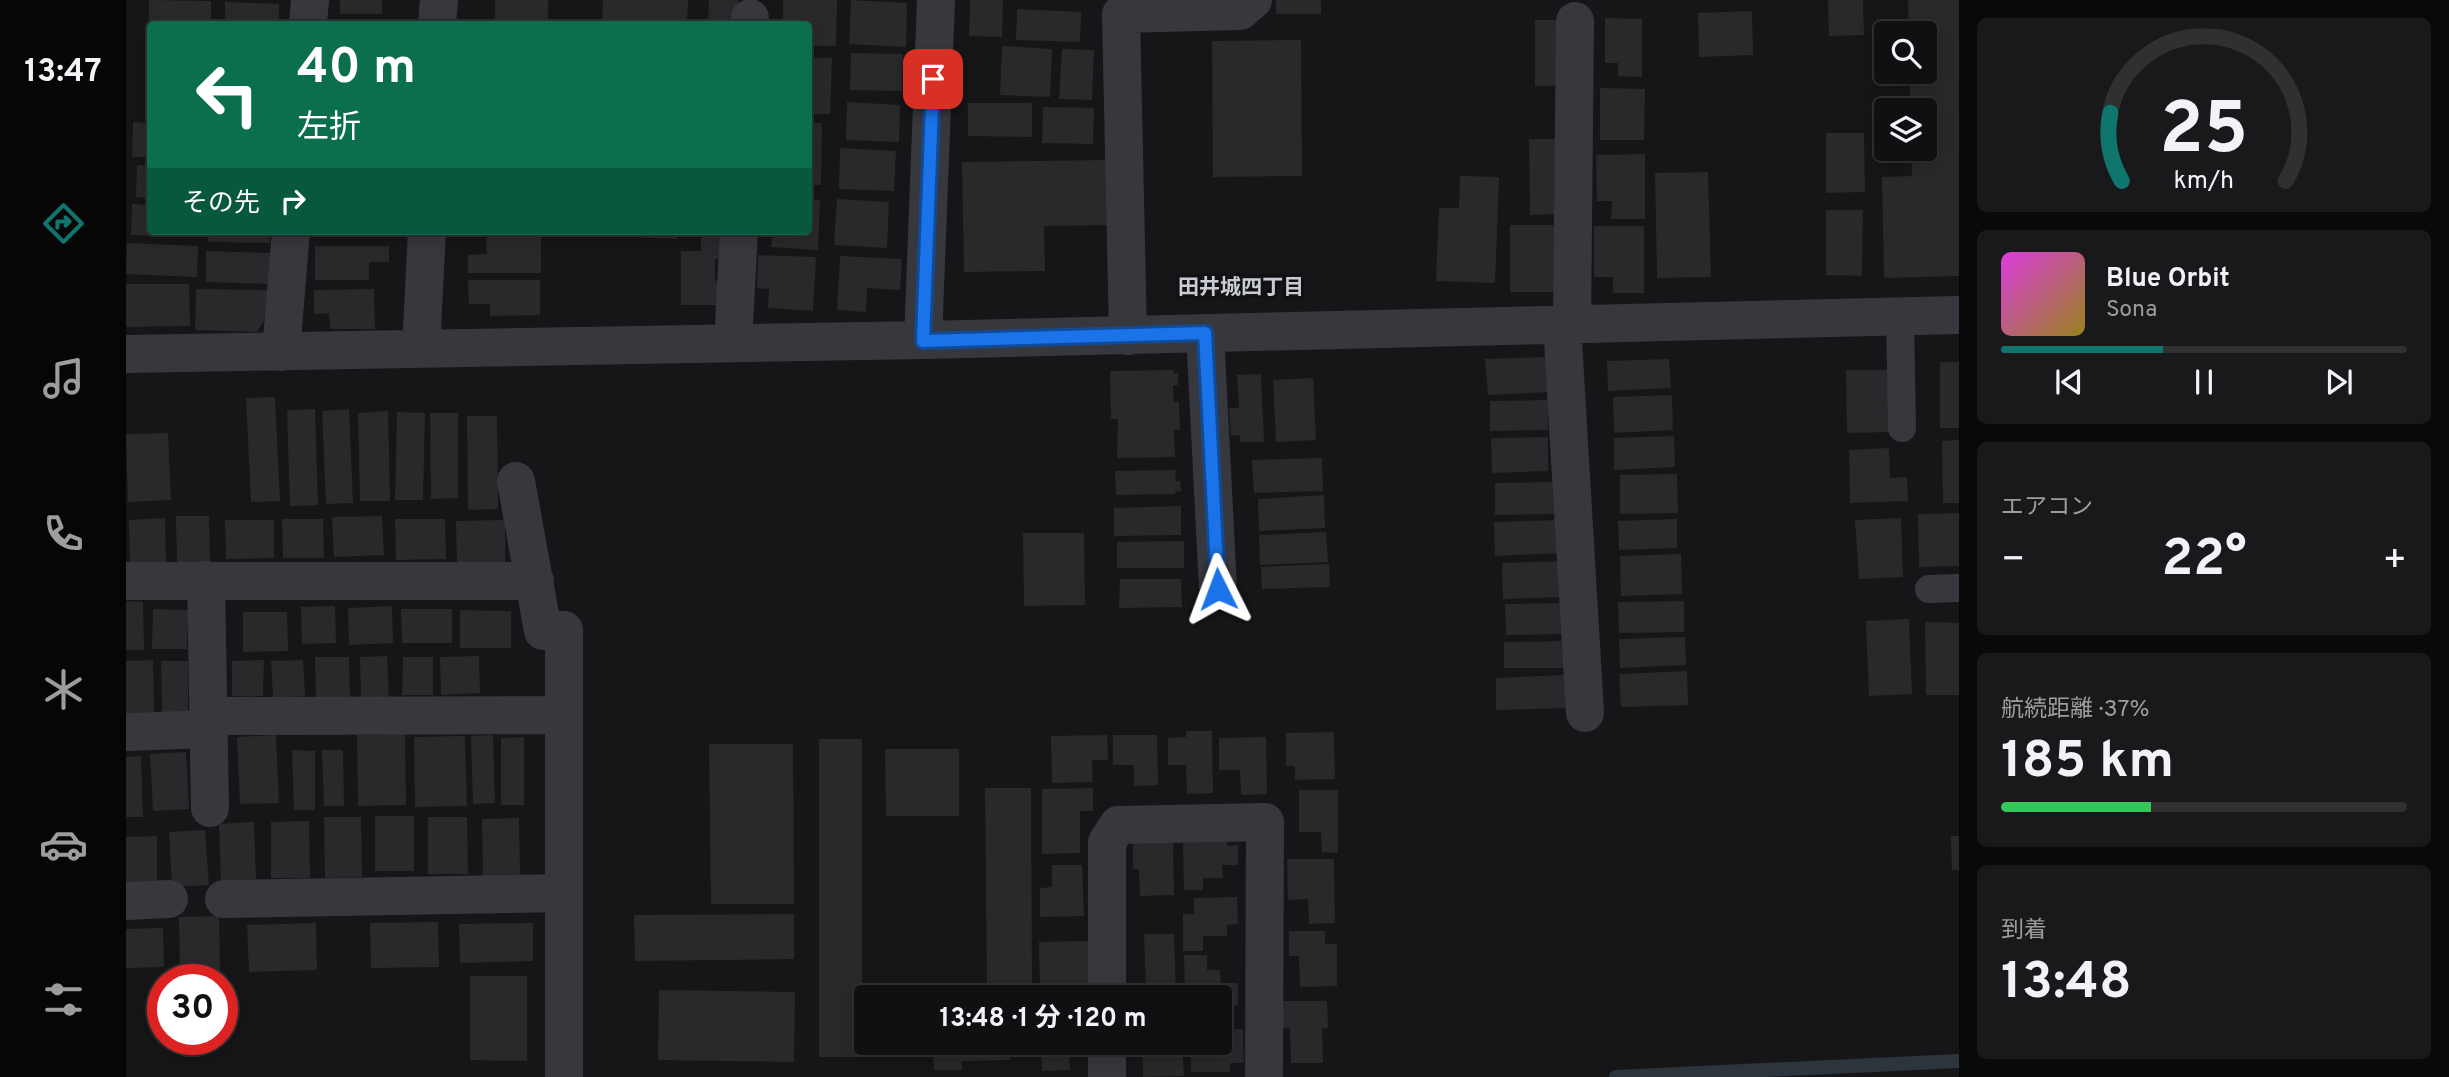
<!DOCTYPE html>
<html lang="ja">
<meta charset="utf-8">
<style>
body{margin:0;font-family:Overpass,"Noto Sans JP",sans-serif;background:#19191b;color:#f1f3f6;height:100vh;display:flex;flex-direction:column;font-size:26px;white-space:nowrap}
*{box-sizing:border-box;margin:0}
p{font-size:23px;color:#9c9d9f}
.icon{flex:none;width:38px;height:38px;fill:none;stroke:currentColor;stroke-width:2;stroke-linecap:round;stroke-linejoin:round}
.map{position:relative;flex:1;overflow:hidden}
.sheet{display:flex;flex-direction:column;gap:18px;padding:18px;background:#09090a;width:490px}
.sheet>*{flex:none}
.top-card{position:absolute;left:21px;top:21px;width:665px;height:214px;border-radius:7px;box-shadow:0 4px 18px #0003,0 0 0 2px #303032;background:#0b6e4f;color:#fff;overflow:hidden}
.buttons{position:absolute;left:1748px;top:21px;display:grid;gap:14px}
.buttons a{display:grid;place-items:center;width:63px;height:63px;border-radius:7px;background:#101012;box-shadow:0 4px 18px #0003,0 0 0 2px #303032;font-size:35px}
.speed{position:absolute;left:21px;top:964px;display:flex;gap:14px;font-size:35px;font-weight:700;text-align:center}
.speed>*{display:grid;place-content:center;width:91px;height:91px;border-radius:50%;background:#101012;box-shadow:0 4px 18px #0003,0 0 0 2px #303032;line-height:1}
.speed .limit{border:10px solid #d22;background:#fff;color:#111}
.pin{position:absolute;display:grid;place-items:center;width:60px;height:60px;color:#fff;margin:-30px;border-radius:14px;box-shadow:0 4px 10px #0006}
.me{position:absolute;width:77px;margin:-38px;rotate:357deg;stroke-linejoin:round;filter:drop-shadow(0 0 5px #0008)}
.turn{display:flex;align-items:center;gap:24px;height:147px;padding:0 35px;font-size:32px}
.turn .icon{width:91px;height:91px;stroke-width:2.5}
.turn b{display:block;font-size:49px;line-height:60px}
.then{display:flex;align-items:center;height:66px;padding:0 35px;background:#0003;gap:14px;font-size:26px}
.big{font-size:52px;font-weight:700;line-height:1.1}
.sheet .tile{flex:1;display:flex;flex-direction:column;justify-content:center;gap:10px;min-width:0;padding:0 24px;border-radius:10px;background:#19191b}
.sheet .dial{align-items:center;gap:0}
.dial svg{height:182px;overflow:visible;fill:none;stroke:#303032;stroke-width:7;stroke-linecap:round;text-anchor:middle}
.dial text{fill:#f1f3f6;stroke:none}
.song{display:flex;align-items:center;gap:21px}
.cover{width:84px;height:84px;border-radius:10px;background:linear-gradient(135deg,hsl(300 70% 55%),hsl(50 70% 35%))}
.played{height:7px;border-radius:4px;background:linear-gradient(90deg,#0f766e 40%,#303032 40%)}
.keys{display:flex;justify-content:space-around;direction:ltr}
.heat{display:flex;justify-content:space-between;align-items:center;font-size:38px;direction:ltr}
.charge{height:10px;border-radius:5px;background:linear-gradient(90deg,#34c759 37%,#303032 0)}
.trip{position:absolute;left:728px;top:985px;width:378px;height:70px;border-radius:7px;background:#101012;box-shadow:0 4px 18px #0003,0 0 0 2px #303032;font-weight:700;line-height:70px;text-align:center}
main{display:flex;flex:1;min-height:0}
.tabs{display:flex;flex-direction:column;width:126px;justify-content:space-around;align-items:center;background:#060607;color:#9c9d9f}
.tabs .icon{width:49px;height:49px}
.tabs .on{color:#0f766e}
.tabs b{font-size:32px;color:#f1f3f6}
.map>svg:first-child{display:block}
.lines{fill:none;stroke-linecap:round;stroke-linejoin:round}
.stream{stroke:#2c353c;stroke-width:14}
.building{fill:#29292c}
.lane{stroke:#37383d;stroke-width:28}
.street{stroke:#37383d;stroke-width:38}
.route-casing{stroke:#114b97;stroke-width:18}
.route{stroke:#1a73e8;stroke-width:12}
.labels{text-anchor:middle;stroke-width:7;stroke-linejoin:round;paint-order:stroke}
.neighbourhood-label{font-size:21px;font-weight:bold;fill:#c9ccd4;stroke:#111113}
</style>
<main>
<nav class="tabs">
<b>13:47</b>
<svg class="icon on" aria-label="directions" viewBox="0 0 24 24"><path d="M12 3l9 9-9 9-9-9zM9 14v-3h6M13 9l2 2-2 2"/></svg>
<svg class="icon" aria-label="music" viewBox="0 0 24 24"><path d="M9 18V5l10-2v13"/><circle cx="6" cy="18" r="3"/><circle cx="16" cy="16" r="3"/></svg>
<svg class="icon" aria-label="phone" viewBox="0 0 24 24"><path d="M5 4h4l2 5-3 2q2 4 5 5l2-3 5 2v4C11 20 4 13 5 4z"/></svg>
<svg class="icon" aria-label="climate" viewBox="0 0 24 24"><path d="M12 3v18M4 7l16 10M4 17L20 7"/></svg>
<svg class="icon" aria-label="car" viewBox="0 0 24 24"><path d="M5 17H2v-5l4-1 3-4h7l3 4 3 1v5h-3M9 17h6M6 11h13"/><circle cx="7" cy="17" r="2"/><circle cx="17" cy="17" r="2"/></svg>
<svg class="icon" aria-label="filters" viewBox="0 0 24 24"><path d="M4 7h16M4 17h16"/><circle cx="9" cy="7" r="2"/><circle cx="15" cy="17" r="2"/></svg>
</nav>
<div class="map">
<svg width="1833" height="1077" viewBox="0 0 1833 1077">
<rect width="100%" height="100%" fill="#161618"/>
<g class="lines">
<path class="stream" d="M1490 1077 1833 1061"/>
</g>
<path class="building" d="M23 0 85 1V24H23Z
M214 0H256V14H214Z
M369 0H422V24H369Z
M477 0H562L561 24H476Z
M583 0H612L611 24H582Z
M657 0H711L710 46H682V24H657Z
M725 0 781 3 780 47 723 44Z
M844 0H877L876 37 843 36Z
M1150 0H1195V14H1150Z
M1702 0H1737L1738 35 1703 36Z
M1782 0H1833V276L1758 278 1756 177 1786 176 1785 149H1799V110H1784V72H1799V33H1783Z
M99 2 153 4V24H99Z
M891 9 955 12 954 42 890 40Z
M1626 11 1627 55 1573 57 1572 13Z
M1479 18 1516 19V77L1492 76V63H1479Z
M1409 20H1438V86H1409Z
M1175 40 1176 176 1087 177 1086 41Z
M876 46 926 49 924 97 874 95Z
M936 49 968 50 966 100 933 99Z
M725 53 777 54 776 91 724 90Z
M682 57 706 58 704 114H682Z
M1474 88 1519 89 1518 140H1474Z
M721 102 774 105 773 142 720 140Z
M842 103H906V137L842 136Z
M917 107 968 108 967 144 916 143Z
M7 122 24 123V157H6Z
M682 123H696L695 185H682Z
M1700 133H1738L1739 192 1700 193Z
M1403 139H1437V214L1404 215Z
M714 148 770 151 768 191 713 189Z
M1519 154V219H1485L1486 201H1471L1470 155Z
M983 160 984 225 918 226 919 271 838 272 836 162Z
M11 165 24 166V198L10 197Z
M1582 172 1585 277 1531 278 1529 173Z
M1334 176 1373 177 1369 283 1310 281 1313 208H1333Z
M682 199 694 200 692 250 645 247 646 231H682Z
M711 199 763 202 761 248 708 245Z
M6 204 24 205V231H72V237L5 235Z
M1700 210H1737L1736 276 1700 275Z
M1384 225H1431L1432 292H1384Z
M1468 226H1518V293H1487V277H1468Z
M83 231H144V243L82 242Z
M193 231H253V234H194Z
M505 231H551V239L505 237Z
M575 232H598V258L589 259V281L598 280V305H555V251H575Z
M415 236V273H342V255L361 254 360 237Z
M1 243 72 246 71 277 0 274Z
M189 246H263V262H243V280H189Z
M80 251 148 253 147 284 80 282Z
M632 255 690 257 687 311 642 308 643 289 631 288Z
M714 256 776 259 774 290 741 288 740 312 711 310Z
M342 280H414V315L364 316V304H343Z
M0 284H63L64 326 0 327Z
M70 289 144 290 145 309 131 332 69 330Z
M248 289 249 329H204L203 313 188 314V290Z
M1421 357 1423 392 1362 395 1359 359Z
M1543 359 1545 388 1482 391 1481 361Z
M1814 362H1833V428H1814Z
M1048 370 1047 373H1052V385H1047L1048 402H1053L1054 430H1048L1049 457 991 458 992 419H985L984 371Z
M1720 370H1765L1766 432 1721 433Z
M1135 374 1138 442H1114V435L1105 436 1103 408H1113L1111 375Z
M1187 378 1190 440 1150 442 1147 380Z
M1546 395 1547 430 1488 433 1487 397Z
M149 397 154 501 125 502 120 398Z
M1422 400V430L1364 431V401Z
M189 409 192 505 164 506 161 410Z
M223 409 227 503 200 504 196 411Z
M262 411 264 501H234L232 413Z
M271 412 299 413 297 500H269Z
M304 413H332V498L305 499Z
M341 416H371L372 509 342 510Z
M42 433 45 500 2 502 0 434Z
M1548 436 1549 467 1488 470V438Z
M1422 437V471L1366 473 1365 438Z
M1833 440V503H1817L1816 441Z
M1763 448 1764 478 1781 477 1782 501 1724 503 1723 450Z
M1196 458 1197 491 1128 493 1126 460Z
M1050 470 1049 481H1054L1055 491 1049 492V494L990 495 989 471Z
M1551 474 1552 513 1494 514V475Z
M1427 482 1428 514 1369 515V483Z
M1198 495 1199 528 1133 531 1132 499Z
M1055 506V535L988 536V508Z
M1833 513V566L1793 567 1792 514Z
M50 516H83L84 565 51 566Z
M256 516 258 555 208 557 206 517Z
M39 518 40 564 4 565 3 520Z
M1775 518 1777 577 1733 579 1729 520Z
M156 519H197L198 558H157Z
M269 519H319L320 559 270 560Z
M1551 519V548L1493 550 1492 521Z
M99 520H148V558L100 559Z
M379 520V563L331 564 330 521Z
M1435 520 1436 553 1369 556 1368 522Z
M1200 532 1202 562 1134 565 1133 535Z
M897 533H958L959 605 898 606Z
M1058 541V568H991V542Z
M1555 554 1556 594 1495 596 1494 556Z
M1439 561 1440 597 1377 599 1376 563Z
M1203 564 1204 587 1136 589 1135 567Z
M994 579H1055L1056 607 993 608Z
M0 601 17 602 18 650H0Z
M1558 601V632L1493 633 1492 602Z
M1440 603V634L1380 635 1379 604Z
M209 606 210 643 176 644 175 607Z
M266 606 267 643 223 645 222 608Z
M27 609 62 610 61 649H26Z
M275 609H326V643H276Z
M334 610 385 611V648H334Z
M117 612H161L162 651 117 652Z
M1783 619 1786 694 1743 696 1740 621Z
M1799 622 1833 623V695H1800Z
M1559 637 1560 665 1494 668 1493 639Z
M1444 641 1445 668H1378V642Z
M261 656 263 698 235 699 234 657Z
M353 656 354 693 315 695 314 657Z
M189 657H223L224 698H190Z
M277 657H307V695H276Z
M27 660 28 712 0 713V661Z
M138 660 137 696H106V661Z
M177 660 179 696 147 698 145 661Z
M35 661H62V715H36Z
M1561 671 1562 705 1495 707 1493 674Z
M1440 675 1441 708 1370 710V678Z
M1060 731H1086L1087 793 1061 794 1060 765H1042V738L1060 737Z
M1208 732 1209 779 1169 780V766H1160V733Z
M279 734 280 805 232 806 231 735Z
M150 735 153 803 114 804 111 737Z
M367 735 369 803 347 804 345 736Z
M981 735 982 760H966L967 782 926 783 925 736Z
M987 735H1031L1032 785 1008 786V765H987Z
M339 736 341 806 289 807 288 737Z
M398 737V805H375V738Z
M1140 737 1141 794 1115 795 1114 770H1093V738Z
M693 739H736V1057H693Z
M583 744H667L668 904H585Z
M759 749H833V816H760Z
M166 750 189 751V810H168Z
M196 750H217L218 806H198Z
M60 752 63 809 27 811 24 754Z
M15 756 17 817H0V757Z
M859 788H905L906 990H861Z
M967 788V811H954V853L916 854V789Z
M1173 790H1212V853L1196 852 1195 832H1173Z
M249 816H288V871H249Z
M198 817H235L236 877 199 878Z
M302 817H341L342 874H302Z
M393 818 394 875 357 877 356 819Z
M183 821 184 878H145V822Z
M128 822 130 879 95 881 93 824Z
M79 830 83 885 46 887 43 832Z
M31 836V885H0V837Z
M1825 836H1833V870H1826Z
M1101 838V846L1112 845V865H1096L1097 878H1077V890H1058L1057 839Z
M1047 841 1048 895 1014 896 1013 869H1007V842Z
M1161 859H1208L1209 923 1183 924 1182 899 1162 900Z
M926 865H956L958 916 914 917V888L926 887Z
M1111 897 1112 924 1101 925V936H1077V951H1057V914H1068V898Z
M668 914V959L509 961 508 915Z
M93 916 94 972 54 973 53 917Z
M312 922 313 967 245 968 244 923Z
M190 923 191 970 123 972 121 925Z
M407 923V961L334 963 333 924Z
M37 928 38 967 0 968V929Z
M1163 931H1199V944H1211V986L1174 987 1173 956H1163Z
M1018 934H1048L1050 991 1020 992Z
M962 941V993L914 994 913 942Z
M1058 955H1081V970H1094L1095 983H1112V1005H1103V1013H1094V998H1065V992H1059Z
M344 976H401V1061L344 1060Z
M533 990 669 992 668 1062 532 1060Z
M1154 1001H1201L1202 1028H1196L1197 1063H1165L1164 1028 1155 1029Z
M1094 1029H1117L1118 1063H1104V1072H1065L1064 1043H1094Z
M807 1043H883L884 1060 836 1061V1070H808Z
M915 1043H943L944 1070 916 1071Z
M1016 1043H1056L1058 1076 1017 1077Z"/>
<g class="lines">
<path class="lane" d="M1774 316 1776 428
M1803 589 1833 588"/>
<path class="street" d="M182 24 184 0
M311 24 313 0
M624 24V18
M1436 324 1459 713
M1446 326 1449 21
M1079 333 1092 589
M1002 336 995 14 1114 11 1127 0
M797 340 810 0
M607 343 613 231
M295 349 301 231
M155 352 165 231
M0 354 797 340 1833 315
M390 481 417 631 438 630V1077
M80 580 84 808
M0 581H409
M84 716 438 715
M0 732 84 729
M98 899 438 893
M0 901 43 899
M981 998V842L992 825 1139 822 1138 1077
M981 1077V1043"/>
</g>
<g class="lines">
<g class="route-casing">
<path id="route" d="M807 79 797 341 1079 333 1092 589"/>
</g>
<use href="#route" class="route"/>
</g>
<g class="labels">
<g class="neighbourhood-label">
<text x="1115" y="294">田井城四丁目</text>
</g>
</g>
</svg>
<div class="buttons">
<a><svg class="icon" aria-label="search" viewBox="0 0 24 24"><circle cx="10" cy="10" r="6"/><path d="M15 15l6 6"/></svg></a>
<a><svg class="icon" aria-label="layers" viewBox="0 0 24 24"><path d="M12 4l9 5-9 5-9-5zM3 14l9 5 9-5"/></svg></a>
</div>
<div class="speed"><div class="limit">30</div></div>
<div class="pin" style="left:807px;top:79px;background:#d93025"><svg class="icon" aria-label="arrive" viewBox="0 0 24 24"><path d="M6 21V4h12l-3 4 3 4H6"/></svg></div>
<svg class="me" style="left:1092px;top:589px" viewBox="-20 -20 40 40"><path d="M0-17L14 15 0 8-14 15z" fill="#1a73e8" stroke="#fff" stroke-width="4"/></svg>
<div class="trip">13:48 · 1 分 · 120 m</div>
<div class="top-card">
<div class="turn"><svg class="icon" aria-label="left" viewBox="0 0 24 24"><path d="M17 20v-9H6M10 6l-5 5 5 5"/></svg><div><b>40 m</b>左折</div></div>
<div class="then">その先<svg class="icon" aria-label="right" viewBox="0 0 24 24"><path d="M7 20v-9h11M14 6l5 5-5 5"/></svg></div>
</div>
</div>
<section class="sheet">
<div class="tile dial"><svg viewBox="0 0 100 80">
<path d="M14 69A42 42 0 1 1 86 69"/>
<path d="M14 69A42 42 0 0 1 9 39" stroke="#0f766e"/>
<text x="50" y="56" font-size="32" font-weight="700">25</text>
<text x="50" y="72" font-size="11">km/h</text>
</svg></div>
<div class="tile">
<div class="song"><i class="cover"></i><div><b>Blue Orbit</b><p>Sona</p></div></div>
<div class="played"></div>
<div class="keys"><svg class="icon" aria-label="previous" viewBox="0 0 24 24"><path d="M18 5L8 12l10 7zM5 5v14"/></svg><svg class="icon" aria-label="pause" viewBox="0 0 24 24"><path d="M8 5v14M16 5v14"/></svg><svg class="icon" aria-label="next" viewBox="0 0 24 24"><path d="M6 5l10 7-10 7zM19 5v14"/></svg></div>
</div>
<div class="tile"><p>エアコン</p>
<div class="heat"><a>−</a><b class="big">22°</b><a>+</a></div>
</div>
<div class="tile"><p>航続距離 · 37%</p><b class="big">185 km</b><div class="charge"></div></div>
<div class="tile"><p>到着</p><b class="big">13:48</b></div>
</section>
</main>
